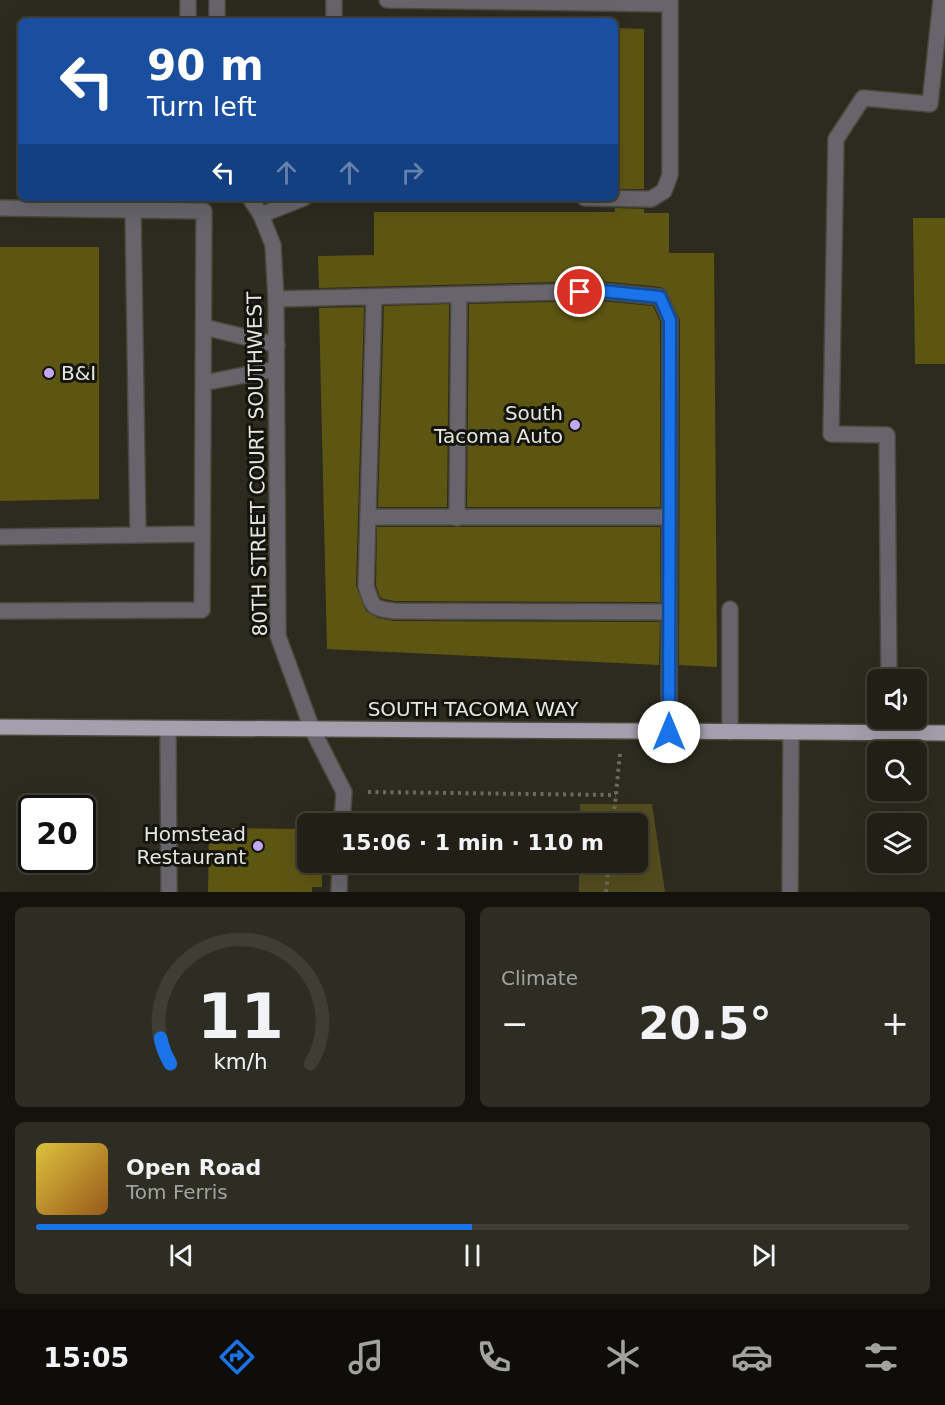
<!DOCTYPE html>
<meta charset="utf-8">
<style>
body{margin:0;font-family:"DejaVu Sans",sans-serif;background:#2e2d23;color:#f1f3f6;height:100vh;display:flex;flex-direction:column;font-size:22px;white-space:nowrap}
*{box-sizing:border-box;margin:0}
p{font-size:20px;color:#a2a3a1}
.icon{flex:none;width:33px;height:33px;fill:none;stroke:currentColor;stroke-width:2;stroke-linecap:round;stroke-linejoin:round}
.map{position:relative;height:892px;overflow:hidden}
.panel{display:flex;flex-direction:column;gap:15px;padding:15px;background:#13120c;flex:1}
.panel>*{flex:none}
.guide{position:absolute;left:18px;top:18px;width:600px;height:183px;border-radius:9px;box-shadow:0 6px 24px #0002,0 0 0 2px #3f3e35;background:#1a4fa0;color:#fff;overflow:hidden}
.buttons{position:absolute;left:867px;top:669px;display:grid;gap:12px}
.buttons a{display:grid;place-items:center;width:60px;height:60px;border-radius:9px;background:#222016;box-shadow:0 6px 24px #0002,0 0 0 2px #3f3e35;font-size:30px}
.speed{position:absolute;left:18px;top:795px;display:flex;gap:12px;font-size:30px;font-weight:700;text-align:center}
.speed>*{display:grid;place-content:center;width:78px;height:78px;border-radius:50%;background:#222016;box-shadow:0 6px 24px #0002,0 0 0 2px #3f3e35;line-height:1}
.speed .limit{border:3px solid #111;border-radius:9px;background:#fff;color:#111}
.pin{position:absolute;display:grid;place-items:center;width:51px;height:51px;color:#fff;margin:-26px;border:3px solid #fff;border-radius:50%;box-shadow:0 2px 6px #0007}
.me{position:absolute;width:66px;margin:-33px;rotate:0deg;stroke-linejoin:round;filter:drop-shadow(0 0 4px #0008)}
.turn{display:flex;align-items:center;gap:21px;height:126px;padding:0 30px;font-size:27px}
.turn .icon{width:78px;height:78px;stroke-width:2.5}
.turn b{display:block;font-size:42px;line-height:51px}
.lanes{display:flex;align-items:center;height:57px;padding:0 30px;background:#0003;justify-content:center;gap:30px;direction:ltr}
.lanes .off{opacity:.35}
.big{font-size:45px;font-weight:600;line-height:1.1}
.panel .widget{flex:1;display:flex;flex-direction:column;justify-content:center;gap:9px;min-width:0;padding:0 21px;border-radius:9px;background:#2e2d23}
.panel .dial{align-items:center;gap:0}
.dial svg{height:156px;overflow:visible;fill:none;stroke:#3f3e35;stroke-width:7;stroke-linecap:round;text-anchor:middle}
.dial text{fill:#f1f3f6;stroke:none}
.song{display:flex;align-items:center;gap:18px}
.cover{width:72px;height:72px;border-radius:9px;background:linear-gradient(135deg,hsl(50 70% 55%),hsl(30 70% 35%))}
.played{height:6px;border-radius:3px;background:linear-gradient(90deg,#1a73e8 50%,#3f3e35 50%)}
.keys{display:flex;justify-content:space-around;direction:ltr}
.heat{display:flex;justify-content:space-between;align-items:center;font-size:33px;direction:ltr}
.panel .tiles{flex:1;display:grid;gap:15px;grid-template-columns:1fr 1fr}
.widget:last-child{grid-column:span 2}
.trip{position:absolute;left:297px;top:813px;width:351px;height:60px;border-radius:9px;background:#222016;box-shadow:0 6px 24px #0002,0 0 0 2px #3f3e35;font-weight:600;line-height:60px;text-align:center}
.tab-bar{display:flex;height:96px;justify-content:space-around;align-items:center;background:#0e0d09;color:#a2a3a1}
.tab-bar .icon{width:42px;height:42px}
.tab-bar .selected{color:#1a73e8}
.tab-bar b{font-size:27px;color:#f1f3f6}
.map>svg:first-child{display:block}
.green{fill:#524c1e}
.building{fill:#5d5612}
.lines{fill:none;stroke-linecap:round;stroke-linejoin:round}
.service-casing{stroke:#4b493d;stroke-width:18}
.minor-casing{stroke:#4b493d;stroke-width:18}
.primary-casing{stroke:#4b493d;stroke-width:18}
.path{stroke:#6c6a5e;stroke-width:4;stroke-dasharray:3 4.5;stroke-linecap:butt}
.service{stroke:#67656b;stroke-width:15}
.minor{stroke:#67656b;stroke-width:15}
.primary{stroke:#a39fac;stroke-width:15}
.route-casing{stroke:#114b97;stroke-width:15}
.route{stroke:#1a73e8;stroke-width:10}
.poi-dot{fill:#c4a7f1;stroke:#14140e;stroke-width:2}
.labels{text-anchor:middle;stroke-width:6;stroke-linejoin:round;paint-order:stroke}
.poi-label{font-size:20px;fill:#e8e7de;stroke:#14140e;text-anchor:end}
.street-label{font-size:20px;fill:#e8e7de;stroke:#14140e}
</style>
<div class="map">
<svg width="945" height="892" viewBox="0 0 945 892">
<rect width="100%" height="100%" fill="#2d2b1e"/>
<path class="green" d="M580 804H652L665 892H579V863L638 862V824L580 823Z"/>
<path class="building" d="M615 28 644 29V189H615Z
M615 208 644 209V213H669V253H714L717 667 679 665 680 320 666 290 661 287 601 281 319 288 318 256 374 255V212H615Z
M913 218H945V364H915Z
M0 247H99V499L0 501Z
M601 301 653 306 660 322V507H467L469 304Z
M449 304 447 507H378L384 306Z
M364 307 356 586 366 611 378 618 394 621 660 622 659 665 327 649 319 308Z
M377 527H660V602L395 601 384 599 380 597 376 585Z
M209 828 308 829V862H322V887H312V892H208Z"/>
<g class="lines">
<g class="service-casing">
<path id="service" d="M188 0V21
M387 0 670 4
M334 21V0
M585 198 651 199 664 191 670 175V0
M0 208 204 211 202 610 0 611
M133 210 138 534
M261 215 304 198
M374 297 366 586C373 607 371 608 394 611L669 612
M276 299 601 291 660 297 670 320 669 732
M204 327 277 345
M203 383 276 369
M368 517H669
M457 518 459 296
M0 537 202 534
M730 609V732
M889 680 887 435 831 434 836 139 863 98 930 104 941 0
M889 718V733
M168 729 169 892
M312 729 344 792 342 824
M339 892 340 862
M790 892 791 732"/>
</g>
<g class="minor-casing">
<path id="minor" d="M217 0V21
M250 198 261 215 273 245 276 299 278 636 312 729"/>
</g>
<g class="primary-casing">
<path id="primary" d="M0 727 945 733"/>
</g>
<path class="path" d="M368 792 616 795
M613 824 620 753
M606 892 609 862"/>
<use href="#service" class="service"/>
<use href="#minor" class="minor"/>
<use href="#primary" class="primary"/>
</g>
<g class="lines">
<g class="route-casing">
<path id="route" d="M580 292 601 291 660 297 670 320 669 732"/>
</g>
<use href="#route" class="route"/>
</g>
<g class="poi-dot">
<circle cx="49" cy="373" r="6"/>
<circle cx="575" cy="425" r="6"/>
<circle cx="258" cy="846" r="6"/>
</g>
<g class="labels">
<g class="poi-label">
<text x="61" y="380" text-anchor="start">B&amp;I</text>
<text x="563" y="420">South<tspan x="563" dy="23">Tacoma Auto</tspan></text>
<text x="246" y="841">Homstead<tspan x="246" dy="23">Restaurant</tspan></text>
</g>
<g class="street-label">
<text transform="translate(257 464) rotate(-91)" y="7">80TH STREET COURT SOUTHWEST</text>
<text x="473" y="716">SOUTH TACOMA WAY</text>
</g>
</g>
</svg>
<div class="buttons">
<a><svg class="icon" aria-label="sound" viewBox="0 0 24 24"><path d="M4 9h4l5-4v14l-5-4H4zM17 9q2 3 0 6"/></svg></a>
<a><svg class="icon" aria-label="search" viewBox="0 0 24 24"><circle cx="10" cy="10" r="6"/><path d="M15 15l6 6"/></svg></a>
<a><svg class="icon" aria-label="layers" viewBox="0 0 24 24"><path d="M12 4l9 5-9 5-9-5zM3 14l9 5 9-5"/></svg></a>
</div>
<div class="speed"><div class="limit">20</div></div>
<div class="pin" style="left:580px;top:292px;background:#d93025"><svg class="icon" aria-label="arrive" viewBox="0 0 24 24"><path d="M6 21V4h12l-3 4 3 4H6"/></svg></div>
<svg class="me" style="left:669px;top:732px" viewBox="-20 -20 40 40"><circle r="19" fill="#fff"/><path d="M0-13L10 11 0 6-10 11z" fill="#1a73e8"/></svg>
<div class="trip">15:06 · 1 min · 110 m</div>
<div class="guide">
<div class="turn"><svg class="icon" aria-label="left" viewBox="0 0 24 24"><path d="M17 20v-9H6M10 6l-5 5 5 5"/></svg><div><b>90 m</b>Turn left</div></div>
<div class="lanes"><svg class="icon" aria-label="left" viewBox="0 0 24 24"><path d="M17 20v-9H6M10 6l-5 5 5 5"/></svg><svg class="icon off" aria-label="ahead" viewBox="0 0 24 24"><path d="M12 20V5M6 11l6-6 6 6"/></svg><svg class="icon off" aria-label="ahead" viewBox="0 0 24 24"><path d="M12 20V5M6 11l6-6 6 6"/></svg><svg class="icon off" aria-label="right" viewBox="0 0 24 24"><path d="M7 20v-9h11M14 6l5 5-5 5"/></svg></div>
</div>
</div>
<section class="panel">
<div class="tiles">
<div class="widget dial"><svg viewBox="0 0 100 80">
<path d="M14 69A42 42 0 1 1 86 69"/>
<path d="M14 69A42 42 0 0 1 9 56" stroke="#1a73e8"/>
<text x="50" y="56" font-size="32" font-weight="700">11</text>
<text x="50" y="72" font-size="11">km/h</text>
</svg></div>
<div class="widget"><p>Climate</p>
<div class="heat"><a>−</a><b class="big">20.5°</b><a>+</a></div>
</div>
<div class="widget">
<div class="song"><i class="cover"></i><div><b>Open Road</b><p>Tom Ferris</p></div></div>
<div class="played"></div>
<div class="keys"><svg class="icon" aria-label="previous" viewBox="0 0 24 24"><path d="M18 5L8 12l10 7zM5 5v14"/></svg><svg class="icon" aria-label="pause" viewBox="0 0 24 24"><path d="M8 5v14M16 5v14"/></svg><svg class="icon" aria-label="next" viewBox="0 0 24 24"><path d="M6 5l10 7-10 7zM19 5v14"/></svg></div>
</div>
</div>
</section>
<nav class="tab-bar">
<b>15:05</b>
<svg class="icon selected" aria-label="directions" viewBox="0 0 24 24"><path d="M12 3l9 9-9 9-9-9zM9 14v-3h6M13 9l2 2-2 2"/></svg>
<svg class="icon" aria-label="music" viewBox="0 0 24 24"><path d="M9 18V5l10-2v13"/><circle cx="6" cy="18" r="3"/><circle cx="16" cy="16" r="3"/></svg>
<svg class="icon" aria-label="phone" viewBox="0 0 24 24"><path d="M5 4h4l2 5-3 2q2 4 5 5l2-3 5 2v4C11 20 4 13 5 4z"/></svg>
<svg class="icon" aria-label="climate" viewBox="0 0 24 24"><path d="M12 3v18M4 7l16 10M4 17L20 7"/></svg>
<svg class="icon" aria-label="car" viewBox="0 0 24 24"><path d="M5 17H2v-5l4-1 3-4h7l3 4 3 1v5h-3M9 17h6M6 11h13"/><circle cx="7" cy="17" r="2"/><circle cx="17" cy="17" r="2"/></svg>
<svg class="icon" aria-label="filters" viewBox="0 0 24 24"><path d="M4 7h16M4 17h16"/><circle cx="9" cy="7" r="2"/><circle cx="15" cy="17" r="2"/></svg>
</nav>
